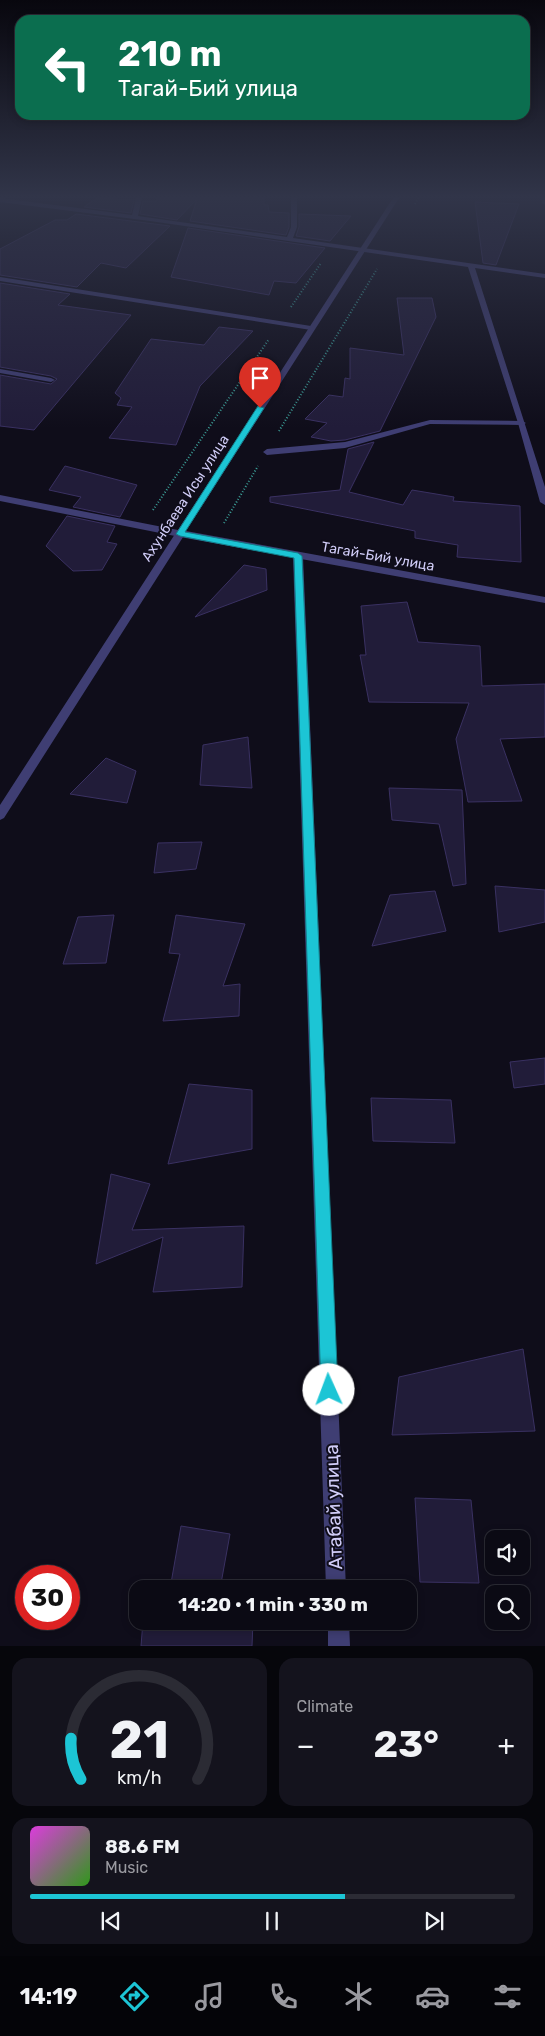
<!DOCTYPE html>
<meta charset="utf-8">
<style>
body{margin:0;font-family:Rubik,sans-serif;background:#14131d;color:#f1f3f6;height:100vh;display:flex;flex-direction:column;font-size:19px;white-space:nowrap}
*{box-sizing:border-box;margin:0}
p{font-size:16px;color:#9a9aa0}
.icon{flex:none;width:28px;height:28px;fill:none;stroke:currentColor;stroke-width:2;stroke-linecap:round;stroke-linejoin:round}
.map{position:relative;height:1646px;overflow:hidden}
.drawer{display:flex;flex-direction:column;gap:12px;padding:12px;background:#06060b;flex:1}
.drawer>*{flex:none}
.guide{position:absolute;left:15px;top:15px;width:515px;height:105px;border-radius:15px;box-shadow:0 2px 8px #0003,0 0 0 1px #2b2b34;background:#0b6e4f;color:#fff;overflow:hidden}
.tools{position:absolute;left:485px;top:1530px;display:grid;gap:10px}
.tools a{display:grid;place-items:center;width:45px;height:45px;border-radius:10px;background:#0b0a14;box-shadow:0 2px 8px #0003,0 0 0 1px #2b2b34;font-size:25px}
.speed{position:absolute;left:15px;top:1565px;display:flex;gap:10px;font-size:25px;font-weight:700;text-align:center}
.speed>*{display:grid;place-content:center;width:65px;height:65px;border-radius:50%;background:#0b0a14;box-shadow:0 2px 8px #0003,0 0 0 1px #2b2b34;line-height:1}
.speed .limit{border:8px solid #d22;background:#fff;color:#111}
.pin{position:absolute;display:grid;place-items:center;width:42px;height:42px;color:#fff;margin:-51px -21px;border-radius:50% 50% 50% 0;rotate:-45deg;box-shadow:0 0 5px #0007}
.pin .icon{rotate:45deg}
.me{position:absolute;width:55px;margin:-28px;rotate:358deg;stroke-linejoin:round;filter:drop-shadow(0 0 4px #0008)}
.turn{display:flex;align-items:center;gap:18px;height:105px;padding:0 20px;font-size:22px}
.turn .icon{width:65px;height:65px;stroke-width:2.5}
.turn b{display:block;font-size:35px;line-height:42px}
.big{font-size:38px;font-weight:700;line-height:1.1}
.drawer .tile{flex:1;display:flex;flex-direction:column;justify-content:center;gap:8px;min-width:0;padding:0 18px;border-radius:15px;background:#14131d}
.drawer .dial{align-items:center;gap:0}
.dial svg{height:130px;overflow:visible;fill:none;stroke:#2b2b34;stroke-width:7;stroke-linecap:round;text-anchor:middle}
.dial text{fill:#f1f3f6;stroke:none}
.song{display:flex;align-items:center;gap:15px}
.cover{width:60px;height:60px;border-radius:8px;background:linear-gradient(135deg,hsl(300 70% 55%),hsl(110 70% 35%))}
.played{height:5px;border-radius:2px;background:linear-gradient(90deg,#1cc5d5 65%,#2b2b34 65%)}
.keys{display:flex;justify-content:space-around;direction:ltr}
.heat{display:flex;justify-content:space-between;align-items:center;font-size:28px;direction:ltr}
.drawer .tiles{flex:1;display:grid;gap:12px;grid-template-columns:1fr 1fr}
.tile:last-child{grid-column:span 2}
.trip{position:absolute;left:129px;top:1580px;width:288px;height:50px;border-radius:15px;background:#0b0a14;box-shadow:0 2px 8px #0003,0 0 0 1px #2b2b34;font-weight:700;line-height:50px;text-align:center}
.tab-bar{display:flex;height:80px;justify-content:space-around;align-items:center;background:#040408;color:#9a9aa0}
.tab-bar .icon{width:35px;height:35px}
.tab-bar .current{color:#1cc5d5}
.tab-bar b{font-size:22px;color:#f1f3f6}
.map>svg:first-child{display:block}
.building{fill:#211c39;stroke:#3a3162}
.lines{fill:none;stroke-linecap:round;stroke-linejoin:round}
.path{stroke:#3b9e97;stroke-width:2;stroke-dasharray:1 2;stroke-linecap:butt}
.service{fill:#3f3e73;fill-rule:evenodd}
.minor{fill:#3f3e73;fill-rule:evenodd}
.tertiary{fill:#3f3e73;fill-rule:evenodd}
.route{fill:#1cc5d5;stroke:#12808a}
.labels{text-anchor:middle;stroke-width:4;stroke-linejoin:round;paint-order:stroke}
.far-street-label{font-size:14px;fill:#d1cdf8;stroke:#0f0d1a}
.near-street-label{font-size:19px;fill:#d1cdf8;stroke:#0f0d1a}
</style>
<div class="map">
<svg width="545" height="1646" viewBox="0 0 545 1646">
<rect width="100%" height="100%" fill="#0f0d1a"/>
<path class="building" d="M97 198 134 200 131 213 84 207Z
M157 198H264V205H268L269 212 289 213V227L286 235 190 221 197 199 177 220 140 214 143 201 156 202Z
M475 202 519 204 496 265 483 263Z
M76 214 170 226 126 268 101 263 77 287 0 275V249L55 220H67Z
M299 214 351 216 330 241 296 236 299 227Z
M188 228 325 248 296 283 274 281 269 295 171 277Z
M0 283 70 294 58 305 131 315 34 430 0 426V375L51 384 57 379 51 376 0 367Z
M397 298H432L436 317 380 431 345 440 331 441 311 437 327 423 305 419 329 395 343 397 345 378 350 379V348L404 355Z
M219 327 253 331 200 386 176 445 109 438 132 407 117 405 121 398 115 393 151 339 204 345Z
M374 442 349 492 403 505 412 490 454 497 453 501 520 506 521 562 457 557 458 545 415 538V531L270 502V497L340 490 348 449Z
M65 466 137 485 120 517 73 507 81 497 49 490Z
M67 516 115 526 107 542 117 544 102 570 73 571 46 546Z
M244 565 266 569 267 590 195 617Z
M407 602 418 642 480 646 482 686 545 684V737L500 739 522 801 468 802 456 739 469 703 369 702 360 655H366L361 606Z
M248 737 252 788 200 785 203 745Z
M106 758 136 771 127 803 70 794Z
M389 788 462 790 466 884 453 886 439 824 392 820Z
M202 842 196 869 154 873 158 843Z
M495 886 545 890V922L499 932Z
M435 891 446 931 372 946 390 895Z
M114 915 106 963 63 964 78 917Z
M176 915 245 924 223 986 240 984 239 1016 163 1021 180 954 169 953Z
M545 1058V1084L514 1088 510 1062Z
M189 1084 252 1090V1149L168 1164Z
M371 1098 451 1100 455 1143 373 1141Z
M111 1174 150 1184 132 1230 244 1226 242 1287 153 1292 163 1237 96 1264Z
M523 1349 535 1431 392 1435 399 1377Z
M415 1498 471 1500 479 1583 420 1582Z
M181 1526 230 1534 220 1589H170Z
M143 1621H253L252 1646H141Z"/>
<g class="lines">
<path class="path" d="M415 204 418 198
M291 307 321 263
M279 431 377 269
M153 510 269 339
M224 523 258 466"/>
<path class="service" d="M430 420 522 421 526 423 522 425 430 424 345 448 267 455 263 452 267 449 345 442Z"/>
<path class="minor" d="M0 198 132 215 136 198H142L138 216 287 237 291 227V198H297V227L293 238 545 274V278L475 268 545 487V505L540 502 518 423 468 267 150 221 0 202Z
M541 198H545V205L542 203Z
M0 277 311 326 315 328 311 330 0 281Z
M0 369 51 378 55 380 51 382 0 373Z
M180 531 185 534 4 818 0 820V805L175 534Z
M298 553 303 556 346 1589H326L293 556Z
M328 1621H349L350 1646H328Z"/>
<path class="tertiary" d="M393 198H399L186 531 545 597V603L180 537 0 501V495L178 530Z"/>
</g>
<linearGradient id="sky" x2="0" y2="1"><stop stop-color="#08070e"/><stop offset="0.46" stop-color="#313549"/><stop offset="1" stop-color="#313549" stop-opacity="0"/></linearGradient>
<rect width="545" height="428" fill="url(#sky)"/>
<path class="route" d="M258 406 264 408 185 532 298 553 302 556 338 1390 335 1396 329 1399 323 1396 321 1390 294 558 180 536 176 534Z"/>
<g class="labels">
<g class="far-street-label">
<text transform="translate(185 498) rotate(-57)" y="5">Ахунбаева Исы улица</text>
<text transform="translate(378 556) rotate(10)" y="5">Тагай-Бий улица</text>
</g>
<g class="near-street-label">
<text transform="translate(333 1507) rotate(-92)" y="7">Атабай улица</text>
</g>
</g>
</svg>
<div class="tools">
<a><svg class="icon" aria-label="sound" viewBox="0 0 24 24"><path d="M4 9h4l5-4v14l-5-4H4zM17 9q2 3 0 6"/></svg></a>
<a><svg class="icon" aria-label="search" viewBox="0 0 24 24"><circle cx="10" cy="10" r="6"/><path d="M15 15l6 6"/></svg></a>
</div>
<div class="speed"><div class="limit">30</div></div>
<div class="pin" style="left:260px;top:408px;background:#d93025"><svg class="icon" aria-label="arrive" viewBox="0 0 24 24"><path d="M6 21V4h12l-3 4 3 4H6"/></svg></div>
<svg class="me" style="left:329px;top:1390px" viewBox="-20 -20 40 40"><circle r="19" fill="#fff"/><path d="M0-13L10 11 0 6-10 11z" fill="#1cc5d5"/></svg>
<div class="trip">14:20 · 1 min · 330 m</div>
<div class="guide">
<div class="turn"><svg class="icon" aria-label="left" viewBox="0 0 24 24"><path d="M17 20v-9H6M10 6l-5 5 5 5"/></svg><div><b>210 m</b>Тагай-Бий улица</div></div>
</div>
</div>
<section class="drawer">
<div class="tiles">
<div class="tile dial"><svg viewBox="0 0 100 80">
<path d="M14 69A42 42 0 1 1 86 69"/>
<path d="M14 69A42 42 0 0 1 8 44" stroke="#1cc5d5"/>
<text x="50" y="56" font-size="32" font-weight="700">21</text>
<text x="50" y="72" font-size="11">km/h</text>
</svg></div>
<div class="tile"><p>Climate</p>
<div class="heat"><a>−</a><b class="big">23°</b><a>+</a></div>
</div>
<div class="tile">
<div class="song"><i class="cover"></i><div><b>88.6 FM</b><p>Music</p></div></div>
<div class="played"></div>
<div class="keys"><svg class="icon" aria-label="previous" viewBox="0 0 24 24"><path d="M18 5L8 12l10 7zM5 5v14"/></svg><svg class="icon" aria-label="pause" viewBox="0 0 24 24"><path d="M8 5v14M16 5v14"/></svg><svg class="icon" aria-label="next" viewBox="0 0 24 24"><path d="M6 5l10 7-10 7zM19 5v14"/></svg></div>
</div>
</div>
</section>
<nav class="tab-bar">
<b>14:19</b>
<svg class="icon current" aria-label="directions" viewBox="0 0 24 24"><path d="M12 3l9 9-9 9-9-9zM9 14v-3h6M13 9l2 2-2 2"/></svg>
<svg class="icon" aria-label="music" viewBox="0 0 24 24"><path d="M9 18V5l10-2v13"/><circle cx="6" cy="18" r="3"/><circle cx="16" cy="16" r="3"/></svg>
<svg class="icon" aria-label="phone" viewBox="0 0 24 24"><path d="M5 4h4l2 5-3 2q2 4 5 5l2-3 5 2v4C11 20 4 13 5 4z"/></svg>
<svg class="icon" aria-label="climate" viewBox="0 0 24 24"><path d="M12 3v18M4 7l16 10M4 17L20 7"/></svg>
<svg class="icon" aria-label="car" viewBox="0 0 24 24"><path d="M5 17H2v-5l4-1 3-4h7l3 4 3 1v5h-3M9 17h6M6 11h13"/><circle cx="7" cy="17" r="2"/><circle cx="17" cy="17" r="2"/></svg>
<svg class="icon" aria-label="filters" viewBox="0 0 24 24"><path d="M4 7h16M4 17h16"/><circle cx="9" cy="7" r="2"/><circle cx="15" cy="17" r="2"/></svg>
</nav>
